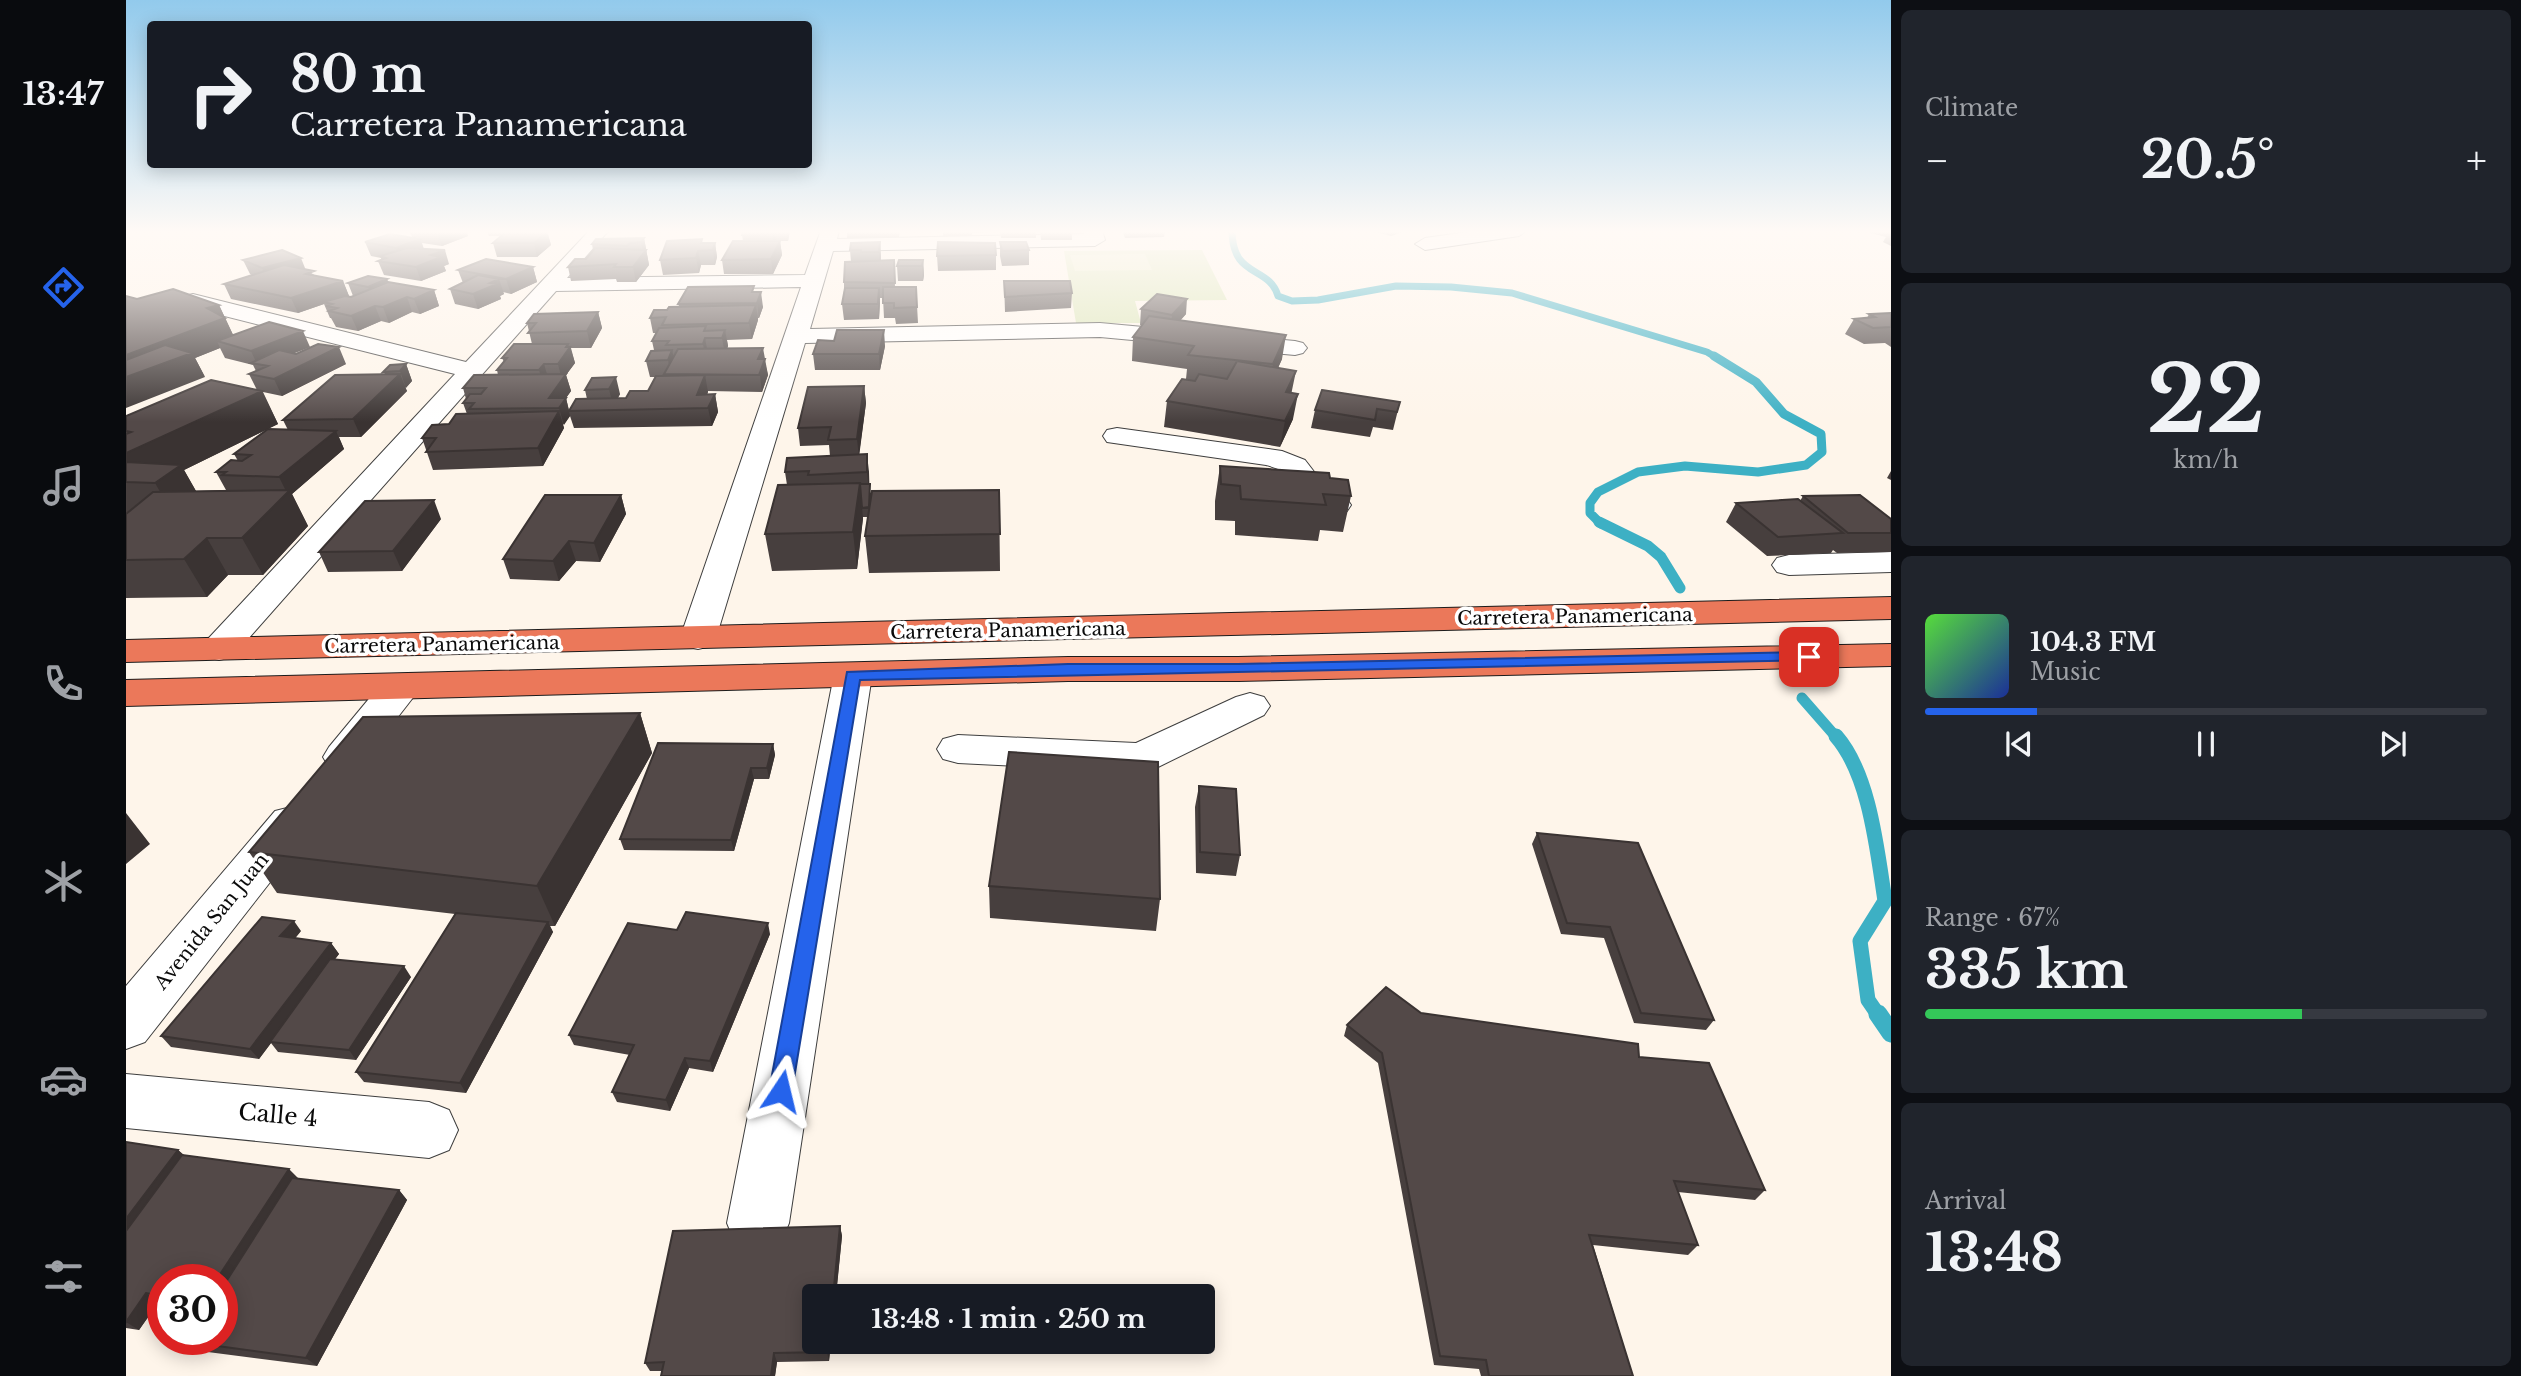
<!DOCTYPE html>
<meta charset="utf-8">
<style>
body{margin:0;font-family:"Libre Baskerville",serif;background:#20242c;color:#f1f3f6;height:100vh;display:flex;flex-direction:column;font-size:26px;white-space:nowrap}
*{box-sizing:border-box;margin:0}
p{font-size:23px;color:#9ea1a6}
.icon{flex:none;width:38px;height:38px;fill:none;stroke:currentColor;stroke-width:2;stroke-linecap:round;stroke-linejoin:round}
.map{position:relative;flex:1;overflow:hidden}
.side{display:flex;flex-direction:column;gap:10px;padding:10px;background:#0d0f14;width:630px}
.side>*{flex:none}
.hud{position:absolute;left:21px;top:21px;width:665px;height:147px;border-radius:7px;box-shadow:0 4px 18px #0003;background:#171b24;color:#f1f3f6;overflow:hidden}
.speed{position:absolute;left:21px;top:1264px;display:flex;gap:14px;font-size:35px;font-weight:700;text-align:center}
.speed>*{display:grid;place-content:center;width:91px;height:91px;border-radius:50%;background:#171b24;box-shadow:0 4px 18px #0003;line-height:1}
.speed .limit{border:10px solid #d22;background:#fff;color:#111}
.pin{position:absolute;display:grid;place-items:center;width:60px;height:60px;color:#fff;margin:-30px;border-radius:14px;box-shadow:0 4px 10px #0006}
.me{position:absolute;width:77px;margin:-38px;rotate:10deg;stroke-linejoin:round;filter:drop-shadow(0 0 5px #0008)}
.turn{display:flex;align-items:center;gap:24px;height:147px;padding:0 28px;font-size:32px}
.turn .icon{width:91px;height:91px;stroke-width:2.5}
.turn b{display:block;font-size:49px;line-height:60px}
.big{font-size:52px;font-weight:800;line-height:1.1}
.side .tile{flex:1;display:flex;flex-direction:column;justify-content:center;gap:10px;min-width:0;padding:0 24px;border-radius:10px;background:#20242c}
.side .dial{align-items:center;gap:0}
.dial b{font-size:91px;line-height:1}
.song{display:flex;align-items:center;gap:21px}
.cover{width:84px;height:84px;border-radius:10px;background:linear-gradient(135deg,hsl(110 70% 55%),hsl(230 70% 35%))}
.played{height:7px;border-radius:4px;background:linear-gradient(90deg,#2563eb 20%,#363941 20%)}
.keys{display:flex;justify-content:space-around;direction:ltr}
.heat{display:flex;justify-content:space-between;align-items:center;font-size:38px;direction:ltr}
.charge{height:10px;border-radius:5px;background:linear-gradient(90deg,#34c759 67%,#363941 0)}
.trip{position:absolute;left:676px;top:1284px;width:413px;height:70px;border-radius:7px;background:#171b24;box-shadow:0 4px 18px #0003;font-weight:800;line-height:70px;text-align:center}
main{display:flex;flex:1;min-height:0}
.menu{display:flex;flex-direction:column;width:126px;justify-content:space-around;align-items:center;background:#090b0e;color:#9ea1a6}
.menu .icon{width:49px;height:49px}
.menu .on{color:#2563eb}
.menu b{font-size:32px;color:#f1f3f6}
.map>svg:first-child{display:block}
.green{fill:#dae5b6}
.pitch{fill:#e9edc8}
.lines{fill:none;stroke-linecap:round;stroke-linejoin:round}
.stream-far4{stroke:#3db0c4;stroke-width:7}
.stream-far3{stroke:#3db0c4;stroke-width:9}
.stream-far2{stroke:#3db0c4;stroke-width:11}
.stream-far1{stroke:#3db0c4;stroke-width:15}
.stream{stroke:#3db0c4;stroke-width:19}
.minor-casing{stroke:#3e3e3e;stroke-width:2}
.highway-casing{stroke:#1c1c1c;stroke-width:2}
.minor{fill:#fff;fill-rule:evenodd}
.highway{fill:#eb785a;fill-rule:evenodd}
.wall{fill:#473f3e}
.shaded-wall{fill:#3a3332}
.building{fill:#534948;stroke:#3a3332;stroke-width:2}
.route{fill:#2563eb;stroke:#184099;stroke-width:2}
.labels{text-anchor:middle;stroke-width:7;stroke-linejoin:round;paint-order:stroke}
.street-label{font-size:19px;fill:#0b0b0b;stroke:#fff}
.near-street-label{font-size:23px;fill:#0b0b0b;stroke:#fff}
</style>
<main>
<nav class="menu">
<b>13:47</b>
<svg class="icon on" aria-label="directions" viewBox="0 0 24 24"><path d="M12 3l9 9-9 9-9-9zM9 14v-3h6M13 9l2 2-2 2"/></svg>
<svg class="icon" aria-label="music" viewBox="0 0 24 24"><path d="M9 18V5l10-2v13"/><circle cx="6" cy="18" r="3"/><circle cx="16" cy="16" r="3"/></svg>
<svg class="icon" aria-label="phone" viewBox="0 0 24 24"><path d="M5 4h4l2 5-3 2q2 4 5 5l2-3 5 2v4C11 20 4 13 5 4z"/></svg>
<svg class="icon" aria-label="climate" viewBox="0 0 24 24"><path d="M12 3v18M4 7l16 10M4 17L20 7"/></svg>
<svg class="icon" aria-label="car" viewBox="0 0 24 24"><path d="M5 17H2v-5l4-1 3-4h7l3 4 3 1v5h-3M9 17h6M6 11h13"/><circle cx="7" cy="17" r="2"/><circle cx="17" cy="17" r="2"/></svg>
<svg class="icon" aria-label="filters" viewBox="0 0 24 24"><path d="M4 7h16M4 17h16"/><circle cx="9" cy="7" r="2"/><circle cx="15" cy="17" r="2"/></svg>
</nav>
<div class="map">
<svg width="1765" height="1376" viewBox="0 0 1765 1376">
<rect width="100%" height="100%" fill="#fef5ea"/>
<path class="green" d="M1076 250 1101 300 1009 301 1015 323H950L938 251Z"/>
<path class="pitch" d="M1019 254 1026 270 949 271 944 255Z"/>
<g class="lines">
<path class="stream-far4" d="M1106 230C1106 279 1143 265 1152 296L1166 301 1192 300 1270 286 1325 287 1386 293 1581 352 1591 358"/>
<path class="stream-far3" d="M1475 524 1464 513V503L1472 492 1512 472 1559 466 1632 472 1680 465 1696 452 1695 434 1658 414 1630 382 1588 356"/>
<path class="stream-far2" d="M1473 522 1522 546 1535 557 1554 588
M1676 698 1711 738"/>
<path class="stream-far1" d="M1710 736C1744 775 1751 850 1759 901L1734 941 1742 1000 1753 1016"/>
<path class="stream" d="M1752 1014 1765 1033"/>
<g class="minor-casing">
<path id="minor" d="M464 230H483L441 278 679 275 695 230H713L711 239 958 234V230H976L979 240 969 246 707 251 684 329 974 323 1169 341 1177 343 1181 348 1177 353 1169 355 974 337 679 343 590 638 585 646 572 649 559 646 554 638 675 287 430 291 106 657 93 660 80 657 75 649 80 641 329 374 59 306 56 301 59 296 67 294 340 362Z
M1356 230H1402L1393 236 1299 250 1289 244 1299 238Z
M991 428 1156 451 1179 460 1199 486 1221 499 1225 505 1221 511C1187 520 1179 493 1160 474 1155 469 1147 467 1140 465L981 442 977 436 981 430Z
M1765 552V572L1663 575 1651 572 1646 565 1651 558 1663 555Z
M727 663 740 667 746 675 663 1223 654 1245 632 1254 610 1245 601 1223 708 675 714 667Z
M275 674 289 677 294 686 289 695 233 767 218 771 203 767 197 757 203 747 261 677Z
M1124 693 1138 697 1144 706 1138 715 1030 768 1015 772 832 763 817 759 811 749 817 739 832 735 1010 743 1110 697Z
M165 807 181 811 187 823 181 835 19 1042 0 1049V986L149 811Z
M0 1074 303 1102 323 1110 332 1130 323 1150 303 1158 0 1128Z"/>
</g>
<g class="highway-casing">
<path id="highway" d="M1765 597V619L0 662V640Z
M1765 644V666L1112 681H942L0 706V680L942 657H1112Z"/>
</g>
<use href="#minor" class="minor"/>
<use href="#highway" class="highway"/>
</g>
<path class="wall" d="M283 230H340L342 236 316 246 296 243 298 249 323 264 318 266 320 271 295 281 258 275 252 261 255 260V258L245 256 239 242 286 237Z
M361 230H422L421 231 425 245 411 257H371L367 243 374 236H363Z
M617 230H664L662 241H654L656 255 647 274H598L596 260 617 241 616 235Z
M721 230H774L773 237 721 238Z
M817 230H859L858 233H846V236H817Z
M874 230H910V238H875Z
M914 230H946V240H915Z
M996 230H1039L1038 237 999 238Z
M1241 230H1281L1265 236Z
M1733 230H1765V246L1757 242 1760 237Z
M518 238 523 265 510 282H491L490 279 445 281 442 267 460 259 467 250 466 244Z
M754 242 755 261 768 260 769 287H790L792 323 770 324 769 318H758L757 298H754L753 319 718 320 716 304 718 291V282L725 262 724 250Z
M874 242 903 250V265L876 266 874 256Z
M577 243H589L591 257 589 265H575L573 273 537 275 534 260Z
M870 255V270L812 271 811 256Z
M117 260 179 269 190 276 217 281 223 296H221L225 297 227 296 222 283 261 279 262 282 308 290 313 306 294 314 286 312 263 323 255 321 232 331 210 327 205 318H204L198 304 172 313 105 299 98 284 126 275 124 274Z
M797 260 798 275 797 281H772L771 266Z
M407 267 411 282 385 294 377 292 378 294 374 296 375 299 352 309 329 304 324 289 337 283 332 270Z
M878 281 946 293 945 308 879 312Z
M629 292 637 307 633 318H632V320L626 339 601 340 602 346 601 349 638 359 642 375 636 392 582 391 581 395 589 394 592 412 586 426 448 428 444 416 437 425 438 428 417 466 307 470 296 438 341 414 337 403 340 399 337 388 372 375 371 370 378 362 376 358 406 344 401 323 472 312 476 328 465 348H445L449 363 440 375 445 391 440 398 443 410 461 399 459 390 466 378 494 394 492 398H500L522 391 529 377H524L520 361 528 350 526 341 530 333H527L524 318 541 310 553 306 552 304Z
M11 299 93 305 107 335 184 347 168 353 220 364 156 396 137 392 152 424 58 470 70 491 100 490 90 472 112 461 108 454 162 430 157 420 259 374 257 372 280 364 286 381 279 388 281 391 235 437H213L218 449 166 494 182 526 137 575H102L81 597 0 598V416L131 390 123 374 130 371 127 365 99 358 94 348 69 358 79 377Z
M1015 309 1060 314 1054 321 1156 359 1152 368 1166 393 1167 419 1154 447 1038 427 1041 401 1060 379 1061 369 1006 361 1007 337 1016 325H1014Z
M1765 313V347L1759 343 1738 344 1719 334 1728 319 1741 318 1743 314Z
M759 346 754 370H689L687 354Z
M738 386 740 403 733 454 743 472 744 502 873 490 874 571 743 573 739 536 742 517H737L731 569 646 571 639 534 661 485 659 472 704 456 703 445 674 446 672 428Z
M1274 402 1267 430 1247 427 1244 437 1185 428 1189 410Z
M1094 466 1204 478 1225 496 1217 532 1194 530 1192 541 1109 535V521L1089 520V501Z
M1765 471V480L1761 478Z
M495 495 500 514 474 562 450 561 433 581 384 579 377 559Z
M1677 496 1765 519V552L1711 553 1707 550 1705 553 1641 556 1600 522 1610 503 1674 501Z
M315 519 276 571 202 572 193 552Z
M514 713 526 753 429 926H424L427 932 340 1093 238 1082 230 1072 329 914 151 893 123 852Z
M647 744 649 755 643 779H628L608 851 498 850 494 839Z
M1073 786 1114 855 1110 876 1070 873 1069 807Z
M1411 833 1588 1020 1580 1030 1508 1023 1478 938 1435 934 1406 844Z
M863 886 1034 899 1030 931 864 918Z
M551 930 644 934 587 1072 563 1068 544 1111 491 1102 486 1092 504 1055 448 1045 443 1035Z
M175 931 169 938 205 943 213 954 209 959 285 977 230 1060 152 1052 145 1043 133 1059 45 1047 35 1036Z
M1295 1013 1513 1057 1639 1190 1629 1200 1552 1192 1572 1245 1562 1255 1467 1245 1507 1376H1355L1353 1369 1308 1365 1252 1063 1218 1036 1221 1025Z
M0 1142 52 1150 58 1155 172 1179 273 1190 281 1200 191 1366 74 1351 62 1342 96 1339V1279H37V1303H32L13 1330 0 1328Z
M714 1226 716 1236 703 1361 651 1362 649 1376H535L536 1371H524L519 1363Z"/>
<path class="shaded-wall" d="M318 230H340L342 236 316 246 311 233Z
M647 230 650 241 648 248 646 234Z
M661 230H664L662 241Z
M1266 230H1281L1265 236Z
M421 231 425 245 411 257 408 243Z
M518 238 523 265 510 282 507 267 517 253 515 242Z
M294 239 299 253 275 262 270 248Z
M654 241 656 255 647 274 645 259Z
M754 242 755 256 754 266 753 252Z
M589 243 591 257 589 265 587 250Z
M319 250 323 264 318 266 320 271 295 281 290 267 305 255Z
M572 251 575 265 573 273 570 258Z
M175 258 181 273 143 283 136 268Z
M797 260 798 275 797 281 796 266Z
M407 267 411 282 385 294 380 279Z
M261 279 267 294 248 302 242 287Z
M373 279 378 294 374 296 375 299 352 309 347 294 364 283Z
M217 281 223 296 201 303 197 302 198 304 172 313 165 298Z
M753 288 754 303 753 319 752 304Z
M308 290 313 306 294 314 288 299Z
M635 292 637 307 633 318 631 303Z
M281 297 286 312 263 323 257 307Z
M1061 299 1060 314 1045 330 1046 315Z
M93 305 110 341H91L94 348 69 358 79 377 0 408V355L81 308Z
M630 305 632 320 626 339 623 323Z
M249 306 255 321 232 331 225 316Z
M472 312 476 328 465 348 461 331Z
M599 330 602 346 599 354 596 338Z
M758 330 759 346 754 370 753 354Z
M177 331 184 347 138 365 131 364 125 351Z
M1160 335 1156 359 1143 388 1147 364Z
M579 338 582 354 580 360 577 344Z
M442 344 443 348 444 347 449 363 440 375 445 391 440 398 444 416 438 425 433 408 423 398 436 380 432 364Z
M213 347 220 364 156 396 148 379Z
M637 348 642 375 636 392 632 359Z
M546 350 550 367 545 374 542 360Z
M280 364 286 381 280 388 274 371Z
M418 364 423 381 418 387 413 370Z
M1170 371 1165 395 1160 392Z
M274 374 281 391 235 437 227 419Z
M579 375 582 392 576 408 571 395Z
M490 377 494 394 487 406 483 389Z
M738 386 740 403 733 457 731 439Z
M136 391 152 424 58 470 75 500 50 519 29 483 0 482V453Z
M589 394 592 412 586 426 582 408Z
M1172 394 1167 419 1154 447 1159 421Z
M433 411 438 428 417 466 412 448Z
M210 431 218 449 166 494 182 526 137 575 116 538 161 493 153 477Z
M741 454 743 472V491L741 472Z
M734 483 737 519 731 569 727 532Z
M495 495 500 514 474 562 468 543Z
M308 500 315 519 276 571 267 551Z
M81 538 102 575 81 597 58 559Z
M443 541 450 561 433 581 427 561Z
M514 713 526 753 429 926 411 886Z
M647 744 649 755 643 779 641 768Z
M625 768 628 779 608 851 605 840Z
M0 813 24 844 0 864Z
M168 921 175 931 162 947 154 936Z
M422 922 427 932 340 1093 334 1083Z
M642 923 644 934 587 1072 584 1061Z
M205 943 213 954 146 1042H144L145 1043 133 1059 124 1049Z
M278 966 285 977 230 1060 223 1050Z
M559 1058 563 1068 544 1111 540 1100Z
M52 1150 63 1160 0 1244V1219Z
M163 1169 173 1179 96 1298V1279H91Z
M273 1190 281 1200 191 1366 180 1358Z
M714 1226 716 1236 710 1297H707Z
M20 1293 32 1303 13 1330 0 1322Z
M702 1342H705L703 1361 701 1352Z
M648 1353 651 1362 649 1376H645Z"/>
<path class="building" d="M295 230H318L311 233Z
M617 230H647L646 234 616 235Z
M381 231H421L408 243H367Z
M264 234 294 239 270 248 239 242Z
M518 238 515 242 504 243 501 246 466 244 470 239Z
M576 239 575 243H589L587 250 572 251 570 258 534 260 541 241Z
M607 241H654L645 259 596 260Z
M754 242 753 252H735V250H724L725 243Z
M812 242 869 243 870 255 811 256Z
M874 242H900L903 250 876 251Z
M281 248 319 250 305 255 315 257 290 267 252 261 260 258 254 256Z
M469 248 520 250 507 267H488L490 264 442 267 449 259H460Z
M156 250 175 258 136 268 117 260Z
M360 259 407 267 380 279 332 270Z
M768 260 769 283 718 282 719 262Z
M773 260H797L796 266H771Z
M158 265 188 271 180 274 217 281 165 298 98 284Z
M352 275 373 279 364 283 371 284 347 294 324 289Z
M242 276 261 279 242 287 222 283Z
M878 281H944L946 293 879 297Z
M262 282 308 290 288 299 281 297 257 307 249 306 225 316 203 311 211 308 200 306 206 304 197 302 219 296 225 297Z
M628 286 626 292H635L631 303 552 304 562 287Z
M757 287H790L791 307 768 308V303H757Z
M719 288H753L752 304H716Z
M47 289 93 305 81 308 99 318 0 355V296L11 299Z
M1031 294 1061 299 1046 315 1015 309Z
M630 305 623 323 536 325 540 317 524 318 528 310H541L543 307Z
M472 312 461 331 402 333 410 323H401L408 314Z
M1765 313V327L1747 328 1728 319 1749 317 1743 314Z
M1023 316 1160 335 1147 364 1062 355 1068 346 1007 337Z
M143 322 177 331 125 351 91 341Z
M580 326 578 331 599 330 596 338H579L577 344 540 345 543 341H526L533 328Z
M711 330H758L753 354H687L692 340 708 341Z
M192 344 213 347 148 379 123 374 142 366 125 363 153 350 170 354Z
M388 344H442L440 347H444L432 364H418L413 370H371L381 358H376Z
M39 345 66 353 0 377V360Z
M637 348 632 359H639L633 375 538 374 552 349Z
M546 350 542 360 520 361 525 351Z
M1111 361 1170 371 1160 392 1172 394 1159 421 1041 401 1056 379 1069 381 1073 374 1101 379Z
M280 364 274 371 257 372 264 365Z
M274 374 227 419 157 420 209 375Z
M440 374 423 398H440L433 408 343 409 348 403H337L344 394H355L360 388H337L348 375Z
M579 375 571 395 589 394 582 408 443 411 450 399 500 398 504 391H522L530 376Z
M490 377 483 389 459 390 466 378Z
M85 380 136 391 0 453V434L5 432 0 431V416Z
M738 386 731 439 702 440 705 427 672 428 682 387Z
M1196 390 1274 402 1271 412 1251 409 1249 420 1189 410Z
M433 411 412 448 300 452 310 438H296L306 425 323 424 330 414Z
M142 429 210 431 153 477 96 475 100 472H90L105 460 116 461 125 455 108 454Z
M741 454V472L682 475 683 471 659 472 661 458Z
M0 462 55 465 29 483 0 482Z
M1094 466 1203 473 1204 478 1222 480 1225 496 1197 494 1200 505 1115 499 1114 486 1095 484Z
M734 483 727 532 639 534 652 485Z
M734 484H744L743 507 736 508Z
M164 490 116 538H81L58 559 0 560V514L27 492Z
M873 490 874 534 739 536 746 491Z
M419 495H495L468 543 443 541 427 561 377 559Z
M1734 495 1765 519V533H1722L1677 496Z
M1672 499 1717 533 1652 537 1610 503Z
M308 500 267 551 193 552 239 501Z
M514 713 411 886 123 852 237 717Z
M532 743 647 744 641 768H625L605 840 494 839Z
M883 752 1032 762 1034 899 863 886Z
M1073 786 1110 789 1114 855 1074 852Z
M1411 833 1512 843 1588 1020 1515 1013 1484 927 1441 923Z
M560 912 642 923 584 1061 559 1058 540 1100 486 1092 508 1045 443 1035 502 923 551 930Z
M330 913 422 922 334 1083 230 1072Z
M136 917 168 921 154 936 205 943 124 1049 35 1036Z
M204 959 278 966 223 1050 144 1042Z
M1260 987 1295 1013 1512 1044 1513 1057 1583 1063 1639 1190 1548 1181 1572 1245 1463 1235 1507 1376H1363L1360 1360 1314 1356 1256 1053 1221 1025Z
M0 1142 52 1150 0 1219Z
M56 1155 163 1169 91 1279H37V1296L20 1293 0 1322V1231Z
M166 1178 273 1190 180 1358 62 1342 64 1339H96V1288Z
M714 1226 707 1297H688V1342H702L701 1352 648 1353 645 1376H535L538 1362 519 1363 547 1231Z"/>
<linearGradient id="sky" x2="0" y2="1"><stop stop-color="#92caec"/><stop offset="0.55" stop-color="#fffaf6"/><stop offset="1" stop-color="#fffaf6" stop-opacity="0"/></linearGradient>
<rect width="1765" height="422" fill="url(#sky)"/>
<path class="route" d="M1683 652 1691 657 1689 660 734 680 666 1091 663 1099 655 1102 646 1099 643 1091 721 672 942 664H1112Z"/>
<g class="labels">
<g class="street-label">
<text transform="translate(1449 616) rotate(-1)" y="7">Carretera Panamericana</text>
<text transform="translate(882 630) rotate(-1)" y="7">Carretera Panamericana</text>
<text transform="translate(316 644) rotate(-1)" y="7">Carretera Panamericana</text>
<text transform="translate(85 921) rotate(-51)" y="7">Avenida San Juan</text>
</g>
<g class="near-street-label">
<text transform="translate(152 1115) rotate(5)" y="8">Calle 4</text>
</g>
</g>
</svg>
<div class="speed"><div class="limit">30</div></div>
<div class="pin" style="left:1683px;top:657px;background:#d93025"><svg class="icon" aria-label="arrive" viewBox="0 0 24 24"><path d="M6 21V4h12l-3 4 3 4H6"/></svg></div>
<svg class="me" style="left:655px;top:1091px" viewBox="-20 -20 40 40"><path d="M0-17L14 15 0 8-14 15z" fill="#2563eb" stroke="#fff" stroke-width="4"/></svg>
<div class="trip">13:48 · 1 min · 250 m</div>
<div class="hud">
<div class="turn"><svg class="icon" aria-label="right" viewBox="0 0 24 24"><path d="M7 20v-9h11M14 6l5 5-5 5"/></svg><div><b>80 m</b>Carretera Panamericana</div></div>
</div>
</div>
<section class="side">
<div class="tile"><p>Climate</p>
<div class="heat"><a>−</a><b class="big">20.5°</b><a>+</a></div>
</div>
<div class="tile dial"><b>22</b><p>km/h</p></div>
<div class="tile">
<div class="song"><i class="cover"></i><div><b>104.3 FM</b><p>Music</p></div></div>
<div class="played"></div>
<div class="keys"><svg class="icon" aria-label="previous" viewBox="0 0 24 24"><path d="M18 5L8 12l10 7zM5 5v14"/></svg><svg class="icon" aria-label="pause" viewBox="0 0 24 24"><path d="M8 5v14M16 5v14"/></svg><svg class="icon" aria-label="next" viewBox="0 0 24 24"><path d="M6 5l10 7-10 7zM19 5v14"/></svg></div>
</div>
<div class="tile"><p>Range · 67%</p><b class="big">335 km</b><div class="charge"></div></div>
<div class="tile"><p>Arrival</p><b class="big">13:48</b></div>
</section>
</main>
